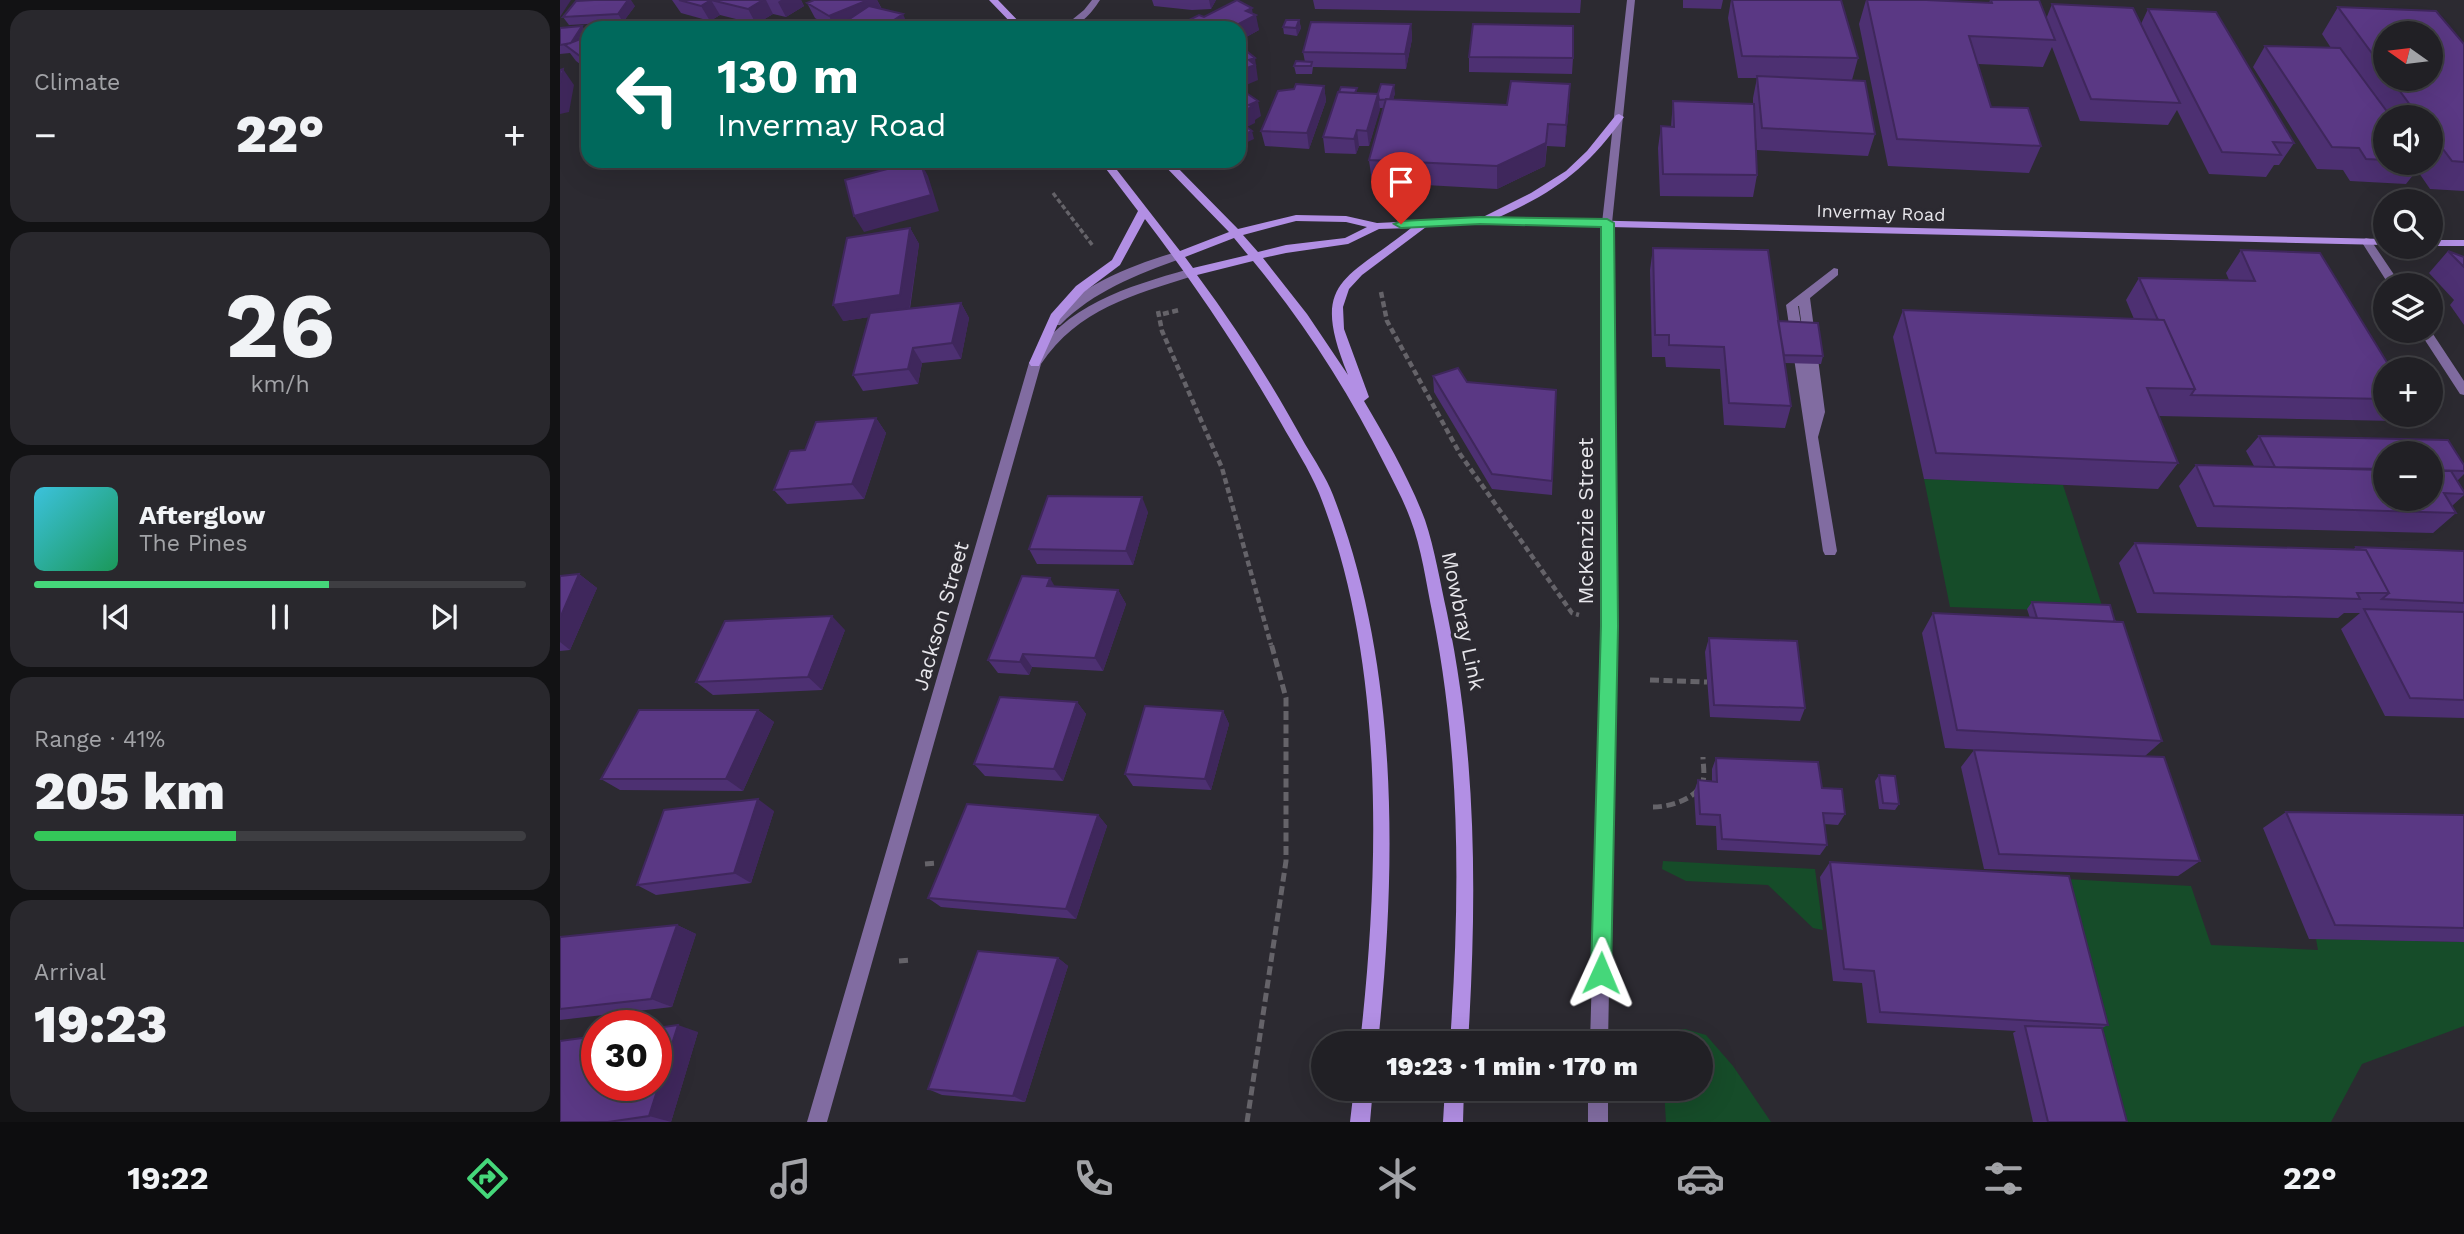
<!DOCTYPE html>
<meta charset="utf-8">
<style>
body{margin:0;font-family:"Work Sans",sans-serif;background:#29282d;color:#f1f3f6;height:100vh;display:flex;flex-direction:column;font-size:26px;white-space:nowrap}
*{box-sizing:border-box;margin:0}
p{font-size:23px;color:#a2a3a7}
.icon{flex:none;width:38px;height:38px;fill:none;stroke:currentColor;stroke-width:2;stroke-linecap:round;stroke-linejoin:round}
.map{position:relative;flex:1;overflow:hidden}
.drawer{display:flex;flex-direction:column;gap:10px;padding:10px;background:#121214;width:560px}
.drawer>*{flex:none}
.top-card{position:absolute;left:21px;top:21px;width:665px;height:147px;border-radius:21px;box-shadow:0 7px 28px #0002,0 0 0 2px #3e3e42;background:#00695c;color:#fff;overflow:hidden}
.needle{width:46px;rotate:284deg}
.controls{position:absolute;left:1813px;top:21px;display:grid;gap:14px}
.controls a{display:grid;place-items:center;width:70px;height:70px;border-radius:50%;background:#212025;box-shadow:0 7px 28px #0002,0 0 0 2px #3e3e42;font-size:35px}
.speed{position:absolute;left:21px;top:1010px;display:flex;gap:14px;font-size:35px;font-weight:700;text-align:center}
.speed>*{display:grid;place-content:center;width:91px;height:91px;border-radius:50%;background:#212025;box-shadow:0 7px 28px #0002,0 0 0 2px #3e3e42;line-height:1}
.speed .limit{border:10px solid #d22;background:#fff;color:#111}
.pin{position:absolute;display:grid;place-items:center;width:60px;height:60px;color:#fff;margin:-72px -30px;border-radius:50% 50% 50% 0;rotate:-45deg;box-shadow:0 0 7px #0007}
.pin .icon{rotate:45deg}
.me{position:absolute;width:77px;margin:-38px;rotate:1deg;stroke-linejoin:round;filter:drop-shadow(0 0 5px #0008)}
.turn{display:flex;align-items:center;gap:24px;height:147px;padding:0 21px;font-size:32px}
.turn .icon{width:91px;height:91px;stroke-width:2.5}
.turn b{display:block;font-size:49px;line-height:60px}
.big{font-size:52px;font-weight:800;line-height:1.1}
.drawer .tile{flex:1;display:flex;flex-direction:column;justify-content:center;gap:10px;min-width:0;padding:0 24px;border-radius:21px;background:#29282d}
.drawer .dial{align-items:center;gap:0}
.dial b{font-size:91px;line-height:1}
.song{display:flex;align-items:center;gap:21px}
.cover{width:84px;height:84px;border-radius:10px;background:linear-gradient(135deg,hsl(190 70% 55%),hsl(150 70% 35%))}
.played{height:7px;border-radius:4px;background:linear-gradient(90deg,#45d77a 60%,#3e3e42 60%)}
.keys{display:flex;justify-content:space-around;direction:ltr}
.heat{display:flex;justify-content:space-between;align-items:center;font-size:38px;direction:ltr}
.charge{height:10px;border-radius:5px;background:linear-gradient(90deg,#34c759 41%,#3e3e42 0)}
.trip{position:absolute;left:751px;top:1031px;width:402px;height:70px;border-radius:35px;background:#212025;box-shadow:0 7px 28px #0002,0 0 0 2px #3e3e42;font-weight:800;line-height:70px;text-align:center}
.menu{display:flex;height:112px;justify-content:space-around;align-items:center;background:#0d0d0f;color:#a2a3a7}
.menu .icon{width:49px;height:49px}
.menu .selected{color:#45d77a}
.menu b{font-size:32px;color:#f1f3f6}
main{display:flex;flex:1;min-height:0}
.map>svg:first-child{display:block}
.green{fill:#164c29}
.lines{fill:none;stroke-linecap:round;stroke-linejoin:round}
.path-far2{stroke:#656369;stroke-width:3.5;stroke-dasharray:5 2.5;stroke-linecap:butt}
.path-far1{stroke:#656369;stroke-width:4.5;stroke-dasharray:6 3.5;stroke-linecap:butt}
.path{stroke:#656369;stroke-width:5;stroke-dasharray:9 4.5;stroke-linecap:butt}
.service{fill:#816ca1;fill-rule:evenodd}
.minor{fill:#816ca1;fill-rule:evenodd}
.secondary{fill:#b28fe4;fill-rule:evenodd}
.wall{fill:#4d3072;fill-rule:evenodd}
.shaded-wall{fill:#3f275c}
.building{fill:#5a3884;stroke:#3f275c;stroke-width:2}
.route{fill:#45d77a;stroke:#2d8c4f;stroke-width:2}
.labels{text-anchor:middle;stroke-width:7;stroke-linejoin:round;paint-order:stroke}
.far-street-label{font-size:18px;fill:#e7e6eb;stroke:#2c2a31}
.street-label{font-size:21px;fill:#e7e6eb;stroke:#2c2a31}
</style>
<main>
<section class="drawer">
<div class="tile"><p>Climate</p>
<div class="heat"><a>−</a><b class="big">22°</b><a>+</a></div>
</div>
<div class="tile dial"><b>26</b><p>km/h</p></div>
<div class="tile">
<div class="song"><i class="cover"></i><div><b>Afterglow</b><p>The Pines</p></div></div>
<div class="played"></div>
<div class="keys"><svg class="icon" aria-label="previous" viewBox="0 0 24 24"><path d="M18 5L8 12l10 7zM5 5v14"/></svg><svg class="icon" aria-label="pause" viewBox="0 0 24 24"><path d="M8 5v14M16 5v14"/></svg><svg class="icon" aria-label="next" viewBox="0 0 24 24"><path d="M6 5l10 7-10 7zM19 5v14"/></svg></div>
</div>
<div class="tile"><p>Range · 41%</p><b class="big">205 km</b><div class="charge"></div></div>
<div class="tile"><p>Arrival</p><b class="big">19:23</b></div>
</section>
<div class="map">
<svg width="1904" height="1122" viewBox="0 0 1904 1122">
<rect width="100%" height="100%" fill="#2c2a31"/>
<path class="green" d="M1364 479 1503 485 1544 612 1390 607Z
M1103 861 1255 869 1263 930 1253 928 1208 885 1126 881 1102 869Z
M1488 878 1631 886 1651 945 1758 950 1756 939 1904 942V1026L1802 1064 1771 1122H1550Z
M1125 1029 1146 1035 1173 1066 1211 1122H1106L1104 1089 1141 1088V1043H1103L1102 1033Z"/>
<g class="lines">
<path class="path-far2" d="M493 193 533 246"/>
<path class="path-far1" d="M821 292 827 321 900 454 1012 613 1019 615
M598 311 602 331 662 468 711 645
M603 314 619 310"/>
<path class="path" d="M1090 680 1147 682
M1093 807C1110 807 1137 799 1143 781 1145 774 1143 764 1143 757
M365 864 378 863
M339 961 352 960
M687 1122 726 861V698L711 643"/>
<path class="service" d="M1274 268 1278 269V275L1250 298 1265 412 1258 437 1277 551 1275 555H1265L1263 551 1226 305ZM1238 306H1239L1246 355Z"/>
<path class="minor" d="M532 0H540C531 14 519 28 502 28L524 10Z
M1067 0H1075L1052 223 1056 626 1048 1043H1030L1042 626V223Z
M1806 238 1810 239 1841 285H1829L1801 241Z
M616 252 622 256 620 259C576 275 534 291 500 325H492L490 322C518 285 573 265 616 252Z
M629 269 633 270V276C573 295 518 309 481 364L267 1122H247L469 363C505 305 566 287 629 269Z
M1859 331H1871L1904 381V395L1900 394Z
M1028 1088H1048V1122H1028Z"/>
<path class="secondary" d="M429 0H438L465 28H456Z
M1059 114 1064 117C1027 169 995 192 937 218L1825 239V245L921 224 866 227 802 275 789 289 783 307 784 329 809 397 804 401C826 438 850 480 865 520 875 550 880 582 887 613 917 756 917 898 908 1043H890C900 899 901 757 873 616 866 583 862 549 850 518 843 499 834 483 825 465 789 392 745 324 693 261L637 275C677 329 713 385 745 444 755 461 766 477 773 495 839 665 837 864 818 1043H800C820 868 825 659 759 493 749 469 734 446 721 423 680 351 633 282 585 219L560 265 524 292 500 319 479 366H471L469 363 491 314 516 286 552 260 578 211 540 161H550L620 251 669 232 600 161H611L678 229 736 215 786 216 817 223 921 218 971 193 1006 171 1027 151 1056 115ZM736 221 786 222 807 227 785 238 726 245 698 252 683 235ZM851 228C785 281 749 280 788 375L747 314 703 258 726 253 788 244 819 229ZM674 238 688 255 633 268 625 257Z
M1871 240H1904V246H1871Z
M794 1088H813L810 1122H790Z
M885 1088H904L903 1122H883Z"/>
</g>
<path class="wall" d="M112 0H241L244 6 226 17 213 14 196 24 160 15 150 21 121 13Z
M317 0 322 9 349 28H271L255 18 247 3Z
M592 0H656L651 9 632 10 594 6Z
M753 0H1021L1020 13 755 9Z
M1123 0H1163L1161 9 1123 8Z
M1171 0H1281L1298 58 1292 80 1315 134 1308 156 1197 150 1194 113 1197 175 1193 197 1100 196 1098 148 1101 126 1111 127 1113 101 1193 104V98L1197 78H1178L1168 18Z
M1306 0H1366L1429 3 1430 0H1468L1486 19 1492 4 1581 24 1588 9 1734 143 1719 165H1714L1706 177 1649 174 1617 110 1608 125 1520 121 1492 47 1483 67 1418 64 1431 107 1481 146 1469 173 1328 166 1299 24Z
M75 6 63 22 9 25 3 17Z
M1778 7 1904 44V191L1870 189 1857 170 1846 184 1790 181 1783 170 1757 169 1693 67 1705 46 1771 48 1762 34ZM1825 33 1871 79H1825ZM1825 117H1871V163H1825Z
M693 14 699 30 679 41V28H624L623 23 644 17Z
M739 20 741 28 737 36 724 34 723 27Z
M851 24 852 39 846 69 753 67 752 74H736L734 66 745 62 743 52Z
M22 26 28 34 26 37 28 36V70L16 61 10 53 0 54V28Z
M909 57 1013 58 1012 74 909 72Z
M764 86 766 101 749 149 705 146 701 131Z
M797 93 818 94 835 93 833 100 947 105 1009 106 1005 147 987 146 985 166 937 189 812 182 809 160 824 108H820L809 146H799L796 154 765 153 763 137Z
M350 228 359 244 350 309 401 303 409 318 401 359 362 363 358 384 303 391 293 375 309 317 283 321Z
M1093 248 1218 321 1263 356 1261 364 1225 363 1231 406 1225 428 1164 425 1160 369 1106 367 1105 357H1092L1090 270Z
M1681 250 1825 369V415H1841L1835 421 1599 416 1618 463 1598 489 1364 479 1333 337 1343 310 1574 319 1566 300 1579 278 1669 280 1666 273Z
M1888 251 1904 257V325L1890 305 1894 300 1869 273Z
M873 376 907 382 996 390 992 495 932 489 874 392Z
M316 418 326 433 304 499 227 504 214 490Z
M1699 436 1904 465V474L1897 481 1904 492V495L1892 506 1896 513 1873 533 1637 527 1619 486 1636 465 1694 466 1686 451Z
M588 512 573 565 477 564 469 549Z
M1575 543 1794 549 1796 547 1904 551V718L1825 716 1781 629 1800 613H1784L1778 618 1577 613 1559 563Z
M19 574 37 588 10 650 0 651V576Z
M558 590 566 604 543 671 472 667 469 675 438 673 428 660Z
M1472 602 1555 622 1602 741 1585 756 1640 861 1618 876 1424 869 1401 767 1414 750 1485 753 1385 748 1362 633 1373 613 1470 618 1467 609Z
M285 630 262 690 153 695 136 682Z
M1149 638 1245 708 1240 721 1150 717 1145 652Z
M517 702 526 714 503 781 425 776 414 764Z
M198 710 214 722 183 791 60 790 41 779Z
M663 711 669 724 651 790 573 786 565 774Z
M1156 758 1262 788 1285 814 1278 825 1264 824 1267 845 1260 855 1157 850 1156 826 1136 825 1134 792 1138 780 1152 781V769Z
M1319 775 1339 804 1335 810 1319 809 1315 781Z
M214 811 191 883 96 895 77 885Z
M1726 812 1904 815V942L1749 939 1703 828Z
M538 815 547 826 516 919 381 907 368 898Z
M1270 862 1548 1025 1542 1028 1567 1122H1473L1453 1033 1456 1031 1307 1023 1302 983 1273 981 1260 877Z
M117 925 136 934 112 1007 0 1020V937Z
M498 958 508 966 465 1102 382 1095 368 1089Z
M138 1032 111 1122H0Z"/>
<path class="shaded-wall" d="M0 0H11L0 17Z
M68 0H71L75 6 63 22 58 14Z
M151 0 160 15 150 21 141 6Z
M203 0H206L213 14 196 24 188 9Z
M221 0H241L244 6 226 17 218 2Z
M308 0H317L323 12 275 28 269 16Z
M649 0H656L651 9Z
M692 8 693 16 696 15 699 30 679 41V28H671L686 11Z
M343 14 349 28H322Z
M739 20 741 28 737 36 736 28Z
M851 24 852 39 846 69 845 54Z
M22 26 28 34 16 52 10 44Z
M695 58 698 80 679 88V71L689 60Z
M3 69 14 85 9 112 0 114V83Z
M1010 84 1009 106 1005 147 1006 125Z
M834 85 835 93 831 108 830 100Z
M764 86 766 101 749 149 747 133Z
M818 94 820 110 809 146 807 131Z
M698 101 701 116 695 120V123L679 131V113L689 105Z
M988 124 985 166 937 189V166Z
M797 130 799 146 796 154 794 139Z
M692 131 694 139 679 146V137Z
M351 161H375L362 165 368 176 379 211 304 232 294 216 354 167Z
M350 228 359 244 349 311 283 321 273 305Z
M401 303 409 318 401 359 392 343Z
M353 348 362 363 358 384 348 369Z
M316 418 326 433 304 499 292 484Z
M582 497 588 512 573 565 566 551Z
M19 574 37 588 10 650 0 642V618Z
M490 578 498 592 487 586Z
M558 590 566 604 543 671 535 658Z
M272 616 285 630 262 690 248 677Z
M463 654 472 667 469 675 460 662Z
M517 702 526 714 503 781 494 769Z
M198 710 214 722 183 791 166 779Z
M663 711 669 724 651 790 645 779Z
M198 799 214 811 191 883 174 873Z
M538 815 547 826 516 919 506 909Z
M117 925 136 934 112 1007 91 999Z
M498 958 508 966 465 1102 453 1096Z
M118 1025 138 1032 111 1122 89 1116Z"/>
<path class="building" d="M34 0H68L58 14 3 17 16 1Z
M119 0H151L141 6Z
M151 0H203L188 9Z
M254 0H308L269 16 247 3Z
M677 0 692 8 686 11 696 15 671 28H632L623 23 639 15 644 17Z
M1172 0H1281L1298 58 1182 56Z
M1307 0H1366L1432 3 1431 0H1479L1495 40 1409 36 1431 107 1468 108 1481 146 1337 139Z
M1492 4 1573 8 1620 103 1531 99Z
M309 6 343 14 322 28H276Z
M1778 7 1876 11 1904 44V162L1892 161 1871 133V117H1859L1831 79H1871V33H1825V71Z
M1588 9 1656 12 1734 143 1713 142 1721 155 1662 152Z
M726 20H739L736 28 723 27Z
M751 22 851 24 845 54 743 52Z
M913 24 1013 26V58L909 57Z
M22 26 11 43 0 45V28Z
M28 36V62L5 45Z
M1705 46 1780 48 1831 117H1825V160L1806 159 1799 148 1772 147Z
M684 49 695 58 689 60 695 65 679 71V50Z
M736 61 752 62 751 66H734Z
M3 69 0 83V70Z
M1197 76 1305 81 1315 134 1202 128Z
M951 81 1010 84 1006 125 988 124 986 143 937 166 809 160 826 99 947 105Z
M736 84 764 86 747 133 701 131 718 91 734 89Z
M821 84 834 85 830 99 819 100 818 94Z
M781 87 797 88 795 93 779 92Z
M679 88 698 101 689 105 692 107 679 113Z
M778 92 818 94 807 131 797 130 794 139 763 137Z
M1113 101 1194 104 1197 175 1103 174 1101 126 1114 127Z
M681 123 692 131 679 137V124Z
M358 161H360L371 195 294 216 285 180Z
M350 228 340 295 273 305 287 238Z
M1093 248 1208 250 1231 406 1169 403 1164 347 1109 345V335H1095Z
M1681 250 1760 253 1831 369H1825V399L1631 395 1635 389 1604 320H1598L1579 278 1695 281Z
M1888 251 1904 257V267Z
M401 303 392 343 353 348 348 369 293 375 310 313Z
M1343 310 1604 320 1635 389 1587 388 1618 463 1376 453Z
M1218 321 1258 323 1263 356 1224 355Z
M898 368 907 382 996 390 992 481 932 474 873 376Z
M316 418 292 484 214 490 230 451 245 450 256 422Z
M1699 436 1888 440 1904 465V471L1871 470V453H1825V469L1715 467Z
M1636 465 1825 470V499H1871V471H1891L1904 492V494L1884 493 1896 513 1654 506Z
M488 496 582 497 566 551 469 549Z
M1575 543 1806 550 1829 593H1797L1800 599 1594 593Z
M1796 547 1904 551V603L1822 599 1829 593 1806 550 1797 549Z
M19 574 0 618V576Z
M462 576 490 578 487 586 558 590 535 658 463 654 460 662 428 660Z
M1472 602 1550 605 1555 622 1477 618Z
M1804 609 1904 612V700L1850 698Z
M1373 613 1563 622 1602 741 1397 730Z
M272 616 248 677 136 682 165 621Z
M1149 638 1237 641 1245 708 1154 705Z
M440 697 517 702 494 769 414 764Z
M585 706 663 711 645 779 565 774Z
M79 710H198L166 779H41Z
M1414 750 1604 757 1640 861 1439 854Z
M1156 758 1258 762 1262 788 1282 789 1285 814 1263 813 1267 845 1162 839 1160 815 1140 814 1138 780 1157 782Z
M1319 775 1335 776 1339 804 1323 803Z
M198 799 174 873 77 885 104 810Z
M407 804 538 815 506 909 368 898Z
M1726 812 1904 815V928L1775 925Z
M1270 862 1509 876 1548 1025 1320 1012 1314 971 1284 969Z
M117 925 91 999 0 1009V937Z
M418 951 498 958 453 1096 368 1089Z
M118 1025 89 1116 48 1122H0V1041L37 1036V1085H96V1028Z
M1465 1026 1542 1028 1567 1122H1488Z"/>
<path class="route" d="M920 217 1047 219 1054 223 1058 626 1051 973 1048 981 1041 984 1034 981 1031 973 1041 626V227L920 224 841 228 834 224 841 221Z"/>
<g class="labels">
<g class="far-street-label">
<text transform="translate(1321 213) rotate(2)" y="6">Invermay Road</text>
</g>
<g class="street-label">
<text transform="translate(1026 521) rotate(-90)" y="7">McKenzie Street</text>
<text transform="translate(381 616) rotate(-74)" y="7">Jackson Street</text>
<text transform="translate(903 621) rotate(78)" y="7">Mowbray Link</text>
</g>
</g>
</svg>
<div class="controls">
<a><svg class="needle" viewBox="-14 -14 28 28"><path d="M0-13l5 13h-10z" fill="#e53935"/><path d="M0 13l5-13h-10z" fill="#a2a3a7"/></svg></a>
<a><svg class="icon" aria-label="sound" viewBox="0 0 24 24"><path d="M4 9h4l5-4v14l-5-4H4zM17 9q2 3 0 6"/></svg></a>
<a><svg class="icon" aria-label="search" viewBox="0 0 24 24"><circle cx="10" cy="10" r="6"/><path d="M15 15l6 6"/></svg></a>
<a><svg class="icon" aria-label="layers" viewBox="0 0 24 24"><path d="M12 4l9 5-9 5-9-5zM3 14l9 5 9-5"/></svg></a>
<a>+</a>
<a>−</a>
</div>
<div class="speed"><div class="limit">30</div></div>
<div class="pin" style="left:841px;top:224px;background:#d93025"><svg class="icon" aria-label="arrive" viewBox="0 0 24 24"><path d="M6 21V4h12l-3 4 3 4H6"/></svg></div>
<svg class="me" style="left:1041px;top:973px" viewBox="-20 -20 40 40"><path d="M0-17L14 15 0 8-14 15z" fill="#45d77a" stroke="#fff" stroke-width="4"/></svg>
<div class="trip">19:23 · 1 min · 170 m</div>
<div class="top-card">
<div class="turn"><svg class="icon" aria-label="left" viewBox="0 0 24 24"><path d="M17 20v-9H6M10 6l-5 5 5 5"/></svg><div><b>130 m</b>Invermay Road</div></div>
</div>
</div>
</main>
<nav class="menu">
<b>19:22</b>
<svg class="icon selected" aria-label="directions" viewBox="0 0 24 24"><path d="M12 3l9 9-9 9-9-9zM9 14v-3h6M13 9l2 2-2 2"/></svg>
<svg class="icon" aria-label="music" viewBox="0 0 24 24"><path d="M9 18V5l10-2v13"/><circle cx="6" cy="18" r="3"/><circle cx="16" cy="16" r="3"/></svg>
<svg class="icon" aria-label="phone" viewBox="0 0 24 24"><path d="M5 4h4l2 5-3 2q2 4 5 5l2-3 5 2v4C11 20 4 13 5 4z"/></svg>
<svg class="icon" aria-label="climate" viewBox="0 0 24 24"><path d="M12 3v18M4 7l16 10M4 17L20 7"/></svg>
<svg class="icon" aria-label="car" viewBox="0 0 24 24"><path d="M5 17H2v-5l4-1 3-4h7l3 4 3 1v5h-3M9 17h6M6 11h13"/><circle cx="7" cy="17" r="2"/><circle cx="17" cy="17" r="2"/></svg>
<svg class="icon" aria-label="filters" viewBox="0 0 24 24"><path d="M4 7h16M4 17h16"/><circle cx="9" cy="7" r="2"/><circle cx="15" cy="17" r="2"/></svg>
<b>22°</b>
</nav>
